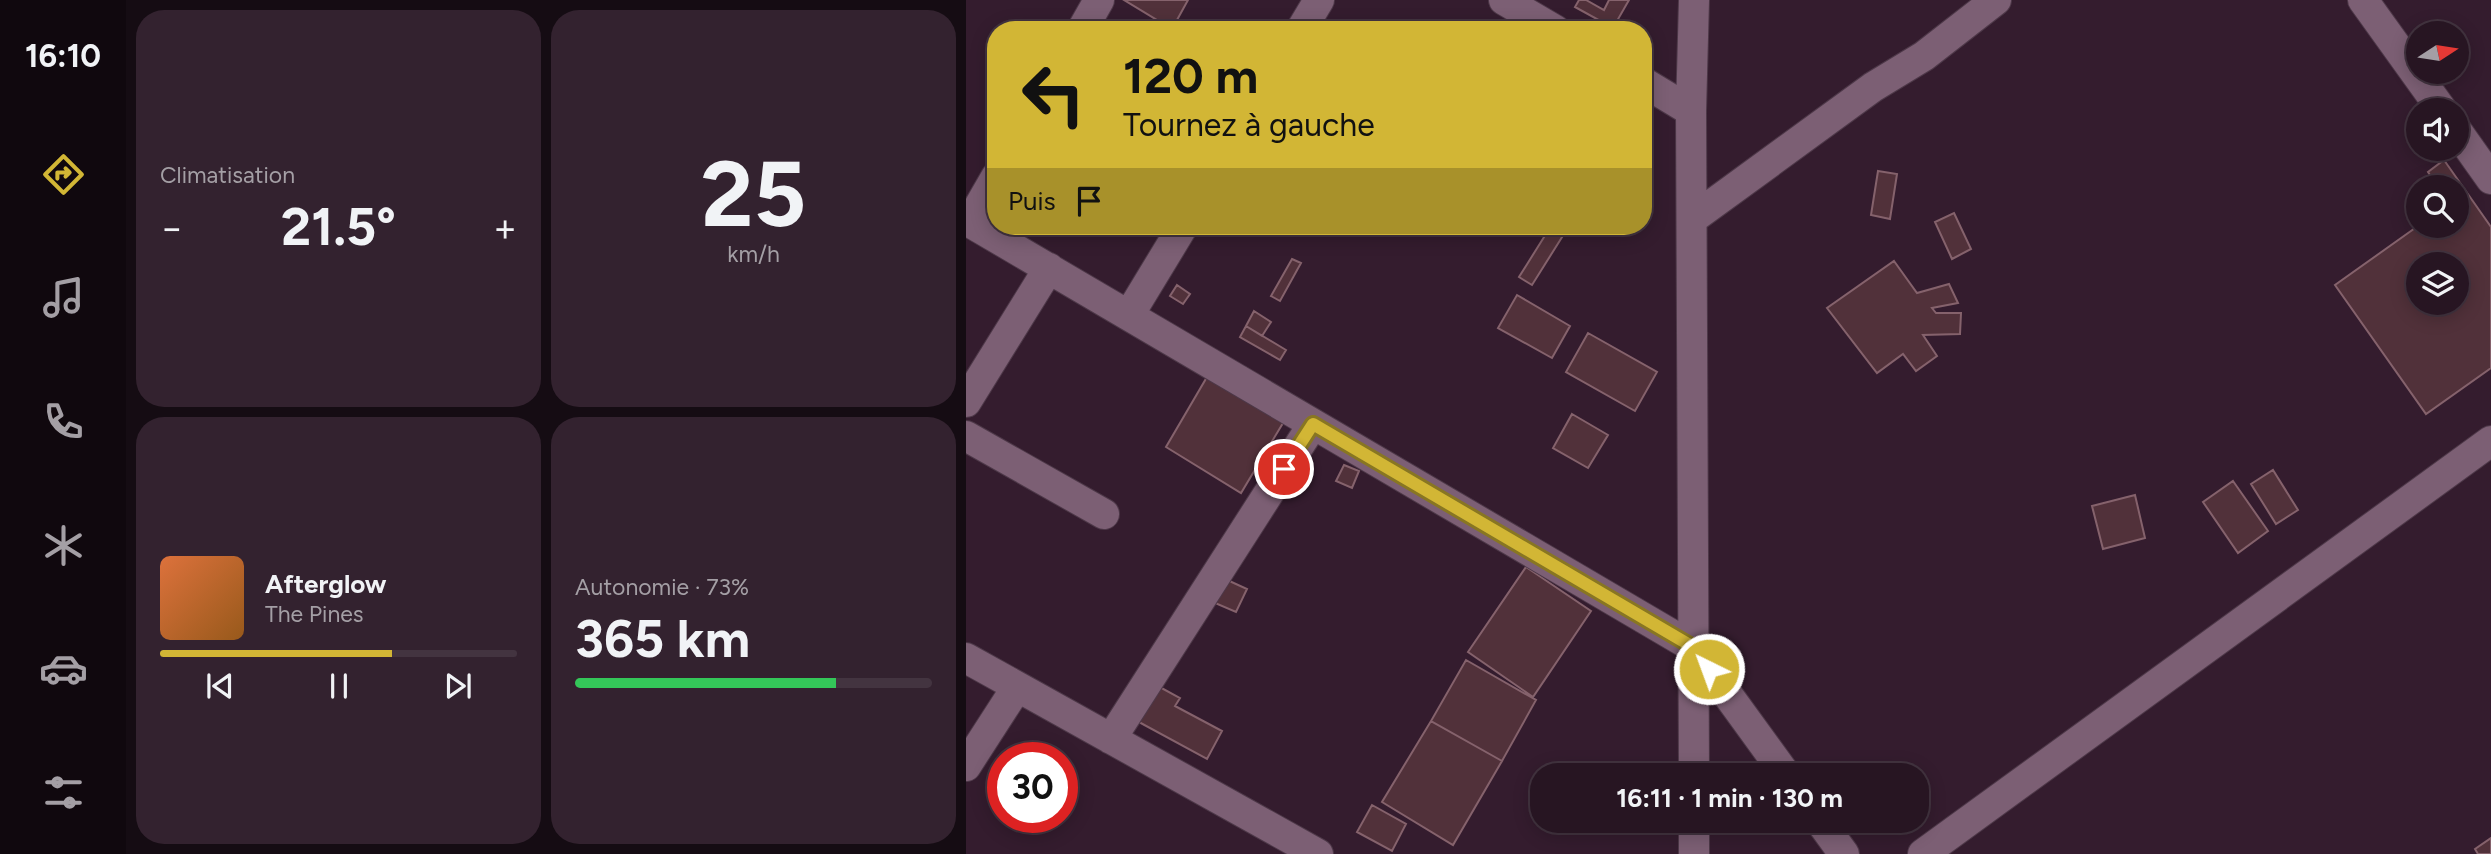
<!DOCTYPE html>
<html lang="fr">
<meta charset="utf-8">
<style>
body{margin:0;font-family:Figtree,sans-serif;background:#33222f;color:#f1f3f6;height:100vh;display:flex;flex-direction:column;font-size:26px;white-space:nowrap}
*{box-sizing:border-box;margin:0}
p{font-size:23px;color:#a49fa5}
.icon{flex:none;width:38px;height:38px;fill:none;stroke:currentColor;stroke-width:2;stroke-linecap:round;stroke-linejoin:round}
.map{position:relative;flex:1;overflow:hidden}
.side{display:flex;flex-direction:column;gap:10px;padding:10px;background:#150c13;width:840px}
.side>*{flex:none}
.top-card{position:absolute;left:21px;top:21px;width:665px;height:214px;border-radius:28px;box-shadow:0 4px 18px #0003,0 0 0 2px #433440;background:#d2b635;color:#111;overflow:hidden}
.needle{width:46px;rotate:78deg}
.buttons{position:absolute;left:1440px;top:21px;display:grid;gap:14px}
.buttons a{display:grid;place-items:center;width:63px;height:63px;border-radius:50%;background:#271522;box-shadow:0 4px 18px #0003,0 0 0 2px #433440;font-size:35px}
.speed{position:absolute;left:21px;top:742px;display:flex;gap:14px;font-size:35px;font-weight:700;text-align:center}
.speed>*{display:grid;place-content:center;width:91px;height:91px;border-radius:50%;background:#271522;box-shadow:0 4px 18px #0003,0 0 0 2px #433440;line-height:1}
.speed .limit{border:10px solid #d22;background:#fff;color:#111}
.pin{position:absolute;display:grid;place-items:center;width:60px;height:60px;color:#fff;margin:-30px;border:4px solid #fff;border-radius:50%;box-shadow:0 2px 7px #0007}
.me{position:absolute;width:77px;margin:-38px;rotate:318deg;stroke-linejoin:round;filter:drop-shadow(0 0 5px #0008)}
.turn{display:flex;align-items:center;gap:24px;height:147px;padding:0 21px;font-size:32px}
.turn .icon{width:91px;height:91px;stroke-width:2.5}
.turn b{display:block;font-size:49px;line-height:60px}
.then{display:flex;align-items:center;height:66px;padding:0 21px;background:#0003;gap:14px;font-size:26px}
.big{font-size:52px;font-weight:700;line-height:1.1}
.side .card{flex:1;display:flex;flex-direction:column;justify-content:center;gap:10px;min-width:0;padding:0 24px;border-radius:28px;background:#33222f}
.side .dial{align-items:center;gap:0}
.dial b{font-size:91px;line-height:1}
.song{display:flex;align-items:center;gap:21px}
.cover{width:84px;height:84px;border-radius:10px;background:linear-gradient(135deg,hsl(20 70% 55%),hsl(30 70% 35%))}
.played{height:7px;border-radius:4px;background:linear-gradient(90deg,#d2b635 65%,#433440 65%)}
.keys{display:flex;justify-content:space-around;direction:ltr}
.heat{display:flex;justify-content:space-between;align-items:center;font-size:38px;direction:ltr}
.charge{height:10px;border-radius:5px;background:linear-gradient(90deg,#34c759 73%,#433440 0)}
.side .tiles{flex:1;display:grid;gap:10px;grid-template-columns:repeat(2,1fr)}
.trip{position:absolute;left:564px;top:763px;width:399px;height:70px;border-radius:28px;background:#271522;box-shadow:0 4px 18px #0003,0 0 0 2px #433440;font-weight:700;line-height:70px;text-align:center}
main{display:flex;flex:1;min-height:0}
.tab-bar{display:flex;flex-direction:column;width:126px;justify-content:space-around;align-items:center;background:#10080e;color:#a49fa5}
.tab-bar .icon{width:49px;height:49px}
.tab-bar .active{color:#d2b635}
.tab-bar b{font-size:32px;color:#f1f3f6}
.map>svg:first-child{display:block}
.building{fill:#51313a;stroke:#85626c;stroke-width:2;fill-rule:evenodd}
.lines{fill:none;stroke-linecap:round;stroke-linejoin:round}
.minor-casing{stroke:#4d3848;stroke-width:32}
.minor{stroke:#7c5f74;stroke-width:30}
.route-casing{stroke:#887622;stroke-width:18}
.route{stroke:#d2b635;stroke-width:12}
</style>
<main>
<nav class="tab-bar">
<b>16:10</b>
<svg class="icon active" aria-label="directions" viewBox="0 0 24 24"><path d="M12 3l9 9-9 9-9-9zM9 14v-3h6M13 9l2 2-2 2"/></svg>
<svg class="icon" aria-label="music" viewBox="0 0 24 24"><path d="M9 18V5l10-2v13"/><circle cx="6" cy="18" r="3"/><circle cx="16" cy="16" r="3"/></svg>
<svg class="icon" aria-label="phone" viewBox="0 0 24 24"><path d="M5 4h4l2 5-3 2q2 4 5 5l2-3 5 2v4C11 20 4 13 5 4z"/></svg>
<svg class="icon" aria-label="climate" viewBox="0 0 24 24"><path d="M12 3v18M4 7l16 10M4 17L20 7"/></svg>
<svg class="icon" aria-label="car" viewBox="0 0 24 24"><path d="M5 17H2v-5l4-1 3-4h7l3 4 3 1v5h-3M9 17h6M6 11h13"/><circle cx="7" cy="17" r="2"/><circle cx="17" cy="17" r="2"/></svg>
<svg class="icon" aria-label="filters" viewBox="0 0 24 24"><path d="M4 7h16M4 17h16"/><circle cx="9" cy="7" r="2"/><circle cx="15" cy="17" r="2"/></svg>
</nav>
<section class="side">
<div class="tiles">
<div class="card"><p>Climatisation</p>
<div class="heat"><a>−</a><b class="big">21.5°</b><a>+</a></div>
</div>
<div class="card dial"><b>25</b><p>km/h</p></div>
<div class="card">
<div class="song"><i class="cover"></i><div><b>Afterglow</b><p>The Pines</p></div></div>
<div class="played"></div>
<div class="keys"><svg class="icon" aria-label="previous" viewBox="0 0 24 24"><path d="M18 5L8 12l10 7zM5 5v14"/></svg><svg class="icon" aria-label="pause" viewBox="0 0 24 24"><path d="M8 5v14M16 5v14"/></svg><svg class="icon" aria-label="next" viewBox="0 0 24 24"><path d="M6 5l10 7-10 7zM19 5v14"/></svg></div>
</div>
<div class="card"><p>Autonomie · 73%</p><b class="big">365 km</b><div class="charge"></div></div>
</div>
</section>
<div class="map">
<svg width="1525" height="854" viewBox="0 0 1525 854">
<rect width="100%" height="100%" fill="#341c2e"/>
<path class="building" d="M158 0H222L206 29Z
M613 0H620L638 10 643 0H663L647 28 609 7Z
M1478 160 1525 227V368L1460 414 1369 285 1452 226H1491V187H1472L1462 172ZM1452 264H1491V303H1452Z
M912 171 931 174 924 219 905 215Z
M988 213 1005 249 986 259 969 222Z
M585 226H603L566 285 553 277Z
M326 259 335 263 314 301 305 296Z
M928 261 951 293 983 284 992 303 966 308 970 313H995L994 334 957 335 971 356 950 371 937 354 911 373 861 308Z
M211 285 224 294 217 304 204 296Z
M551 295 604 326 586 358 532 328Z
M288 311 305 322 296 336 280 326Z
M280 326 320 350 314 360 274 337Z
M622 333 691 372 669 411 600 372Z
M241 377 317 423 275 493 200 447Z
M606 414 642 435 622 468 587 448Z
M378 465 393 471 386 488 370 481Z
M1307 470 1332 510 1310 524 1285 484Z
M1267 481 1302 531 1272 553 1237 502Z
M1169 495 1179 538 1137 549 1126 506Z
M560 567 625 611 567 697 502 652Z
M259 579 281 589 270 612 249 603Z
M500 660 570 700 536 761 465 721Z
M190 685 214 698 209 706 256 731 241 759 171 721Z
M465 721 536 761 487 845 416 802Z
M406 805 440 824 426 851 391 832Z
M1525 838V854H1512L1509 849Z"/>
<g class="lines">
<g class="minor-casing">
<path id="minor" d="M538 0 589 30
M1397 0 1476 110
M116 30 133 0
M335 30 353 0
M677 82 725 111
M1491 131 1525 179
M726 219 907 87 958 56 1030 0
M0 220 727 647 820 775
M4 222 30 177
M163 315 217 226
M0 402 83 268
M0 436 138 514
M0 658 352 854
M145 739 347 424
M0 766 51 687
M728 775 725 111 728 0
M728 821V854
M854 821 878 854
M957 854 1525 441"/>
</g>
<use href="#minor" class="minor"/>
</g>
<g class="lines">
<g class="route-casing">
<path id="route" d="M318 469 347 424 727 647 743 669"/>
</g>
<use href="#route" class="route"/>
</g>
</svg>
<div class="buttons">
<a><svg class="needle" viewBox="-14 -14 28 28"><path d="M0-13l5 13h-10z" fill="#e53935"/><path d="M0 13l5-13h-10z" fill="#a49fa5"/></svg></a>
<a><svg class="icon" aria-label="sound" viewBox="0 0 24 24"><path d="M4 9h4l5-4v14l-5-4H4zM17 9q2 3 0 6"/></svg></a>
<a><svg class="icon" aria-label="search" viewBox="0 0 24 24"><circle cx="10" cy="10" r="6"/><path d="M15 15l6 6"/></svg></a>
<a><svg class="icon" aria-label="layers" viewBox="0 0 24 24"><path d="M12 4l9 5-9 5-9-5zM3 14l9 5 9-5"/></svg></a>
</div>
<div class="speed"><div class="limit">30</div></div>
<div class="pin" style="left:318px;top:469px;background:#d93025"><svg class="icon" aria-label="arrive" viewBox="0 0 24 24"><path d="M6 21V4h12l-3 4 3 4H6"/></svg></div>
<svg class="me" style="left:743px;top:669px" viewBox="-20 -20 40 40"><circle r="17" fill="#d2b635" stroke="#fff" stroke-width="3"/><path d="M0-11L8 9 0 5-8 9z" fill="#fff"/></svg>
<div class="trip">16:11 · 1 min · 130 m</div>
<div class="top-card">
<div class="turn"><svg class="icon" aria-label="left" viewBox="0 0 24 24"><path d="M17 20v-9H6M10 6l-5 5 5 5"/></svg><div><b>120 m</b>Tournez à gauche</div></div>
<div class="then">Puis<svg class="icon" aria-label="arrive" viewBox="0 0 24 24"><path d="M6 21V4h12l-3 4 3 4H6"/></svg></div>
</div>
</div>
</main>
